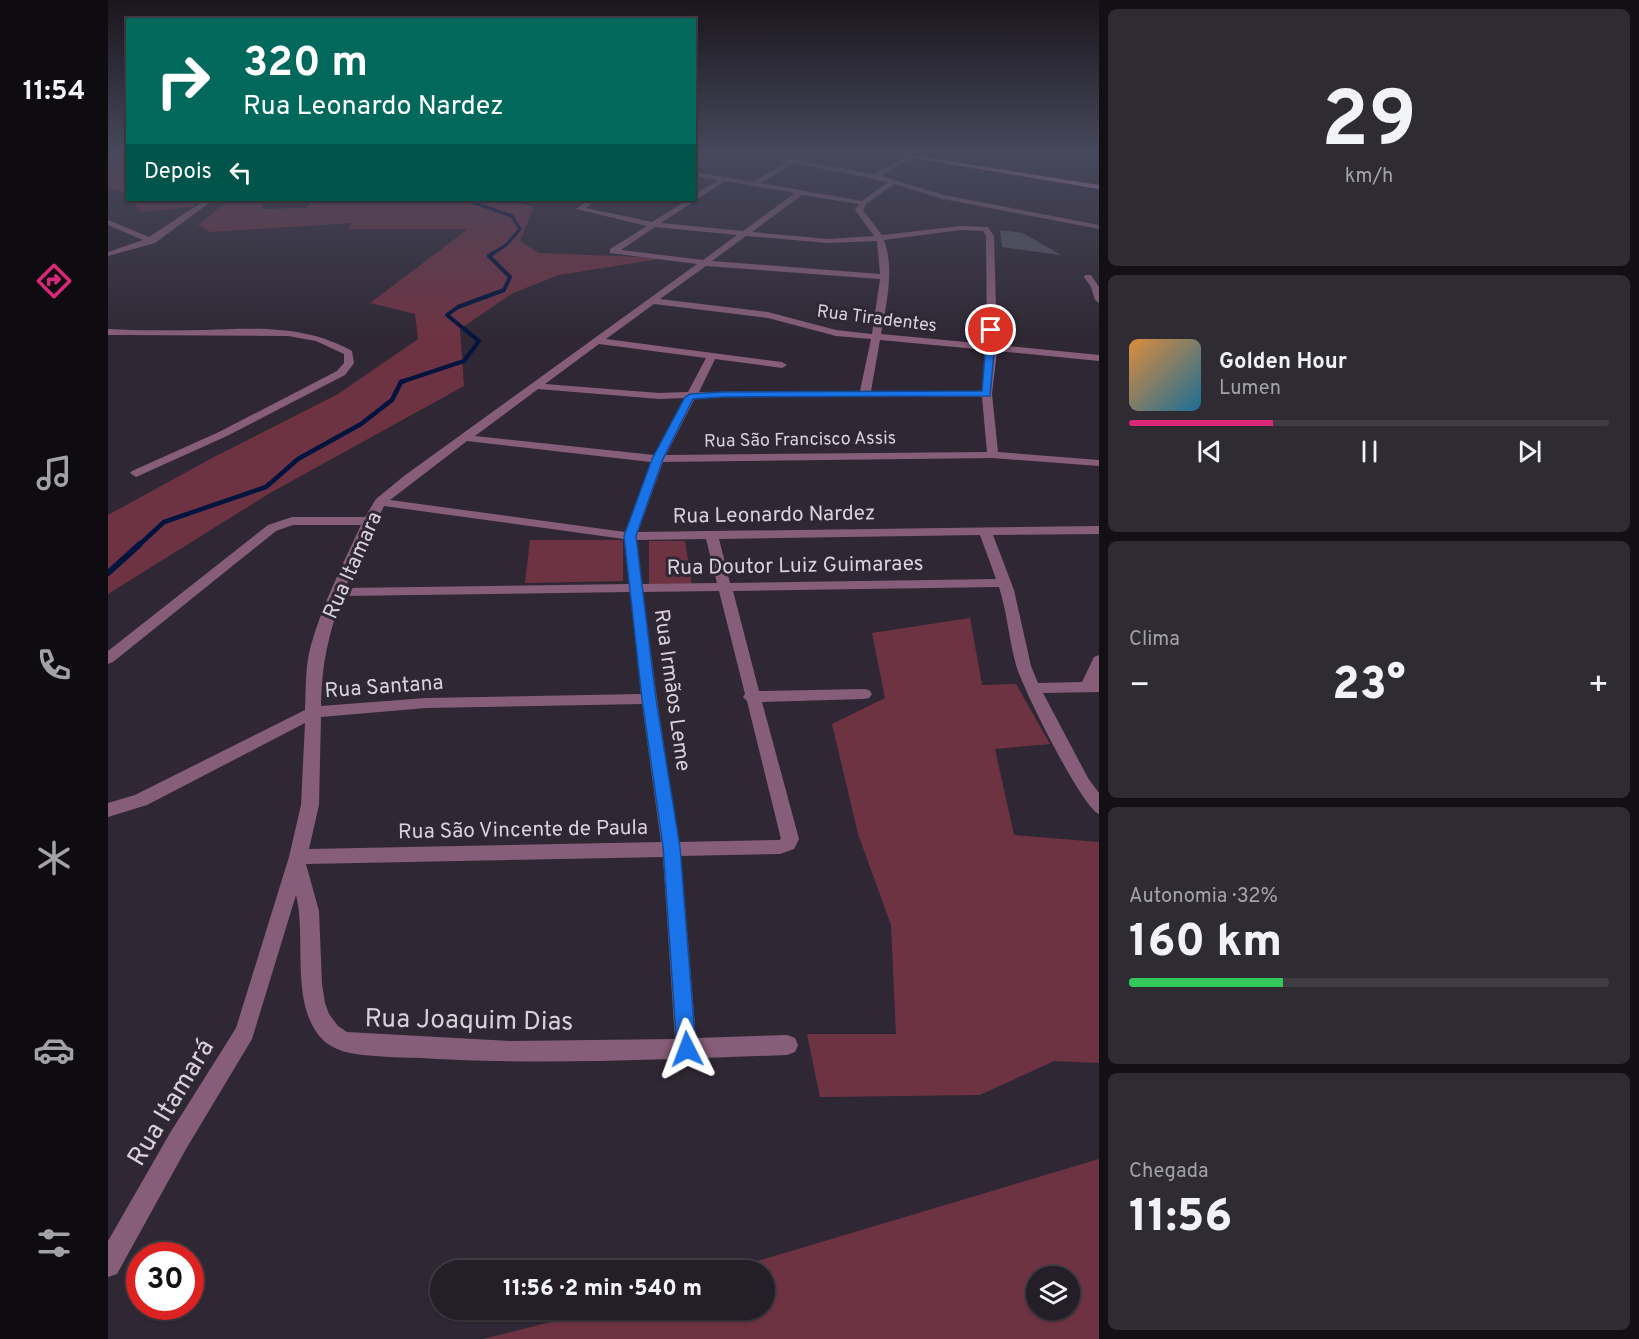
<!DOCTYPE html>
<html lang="pt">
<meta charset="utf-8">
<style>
body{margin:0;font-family:Overpass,sans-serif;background:#2f2b33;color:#f1f3f6;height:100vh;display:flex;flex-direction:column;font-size:22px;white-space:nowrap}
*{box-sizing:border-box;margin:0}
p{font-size:20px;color:#a3a2a7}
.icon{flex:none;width:33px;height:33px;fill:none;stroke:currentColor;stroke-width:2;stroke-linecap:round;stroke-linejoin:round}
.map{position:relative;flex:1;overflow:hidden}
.panel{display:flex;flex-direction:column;gap:9px;padding:9px;background:#131015;width:540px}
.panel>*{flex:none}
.banner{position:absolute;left:18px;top:18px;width:570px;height:183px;border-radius:0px;box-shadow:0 2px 4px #0004,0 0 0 2px #403c44;background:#00695c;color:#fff;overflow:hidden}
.fabs{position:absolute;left:918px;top:1266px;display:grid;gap:12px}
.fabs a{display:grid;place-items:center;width:54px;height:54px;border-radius:50%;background:#231e27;box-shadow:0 2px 4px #0004,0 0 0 2px #403c44;font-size:30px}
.speed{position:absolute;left:18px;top:1242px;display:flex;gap:12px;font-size:30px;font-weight:700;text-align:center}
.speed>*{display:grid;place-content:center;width:78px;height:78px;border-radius:50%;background:#231e27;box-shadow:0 2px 4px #0004,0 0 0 2px #403c44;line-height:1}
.speed .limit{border:9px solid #d22;background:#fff;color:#111}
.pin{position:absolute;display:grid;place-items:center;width:51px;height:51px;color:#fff;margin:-26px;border:3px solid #fff;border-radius:50%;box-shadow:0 2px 6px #0007}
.me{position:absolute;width:66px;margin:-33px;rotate:357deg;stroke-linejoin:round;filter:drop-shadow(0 0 4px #0008)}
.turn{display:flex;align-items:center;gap:21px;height:126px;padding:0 18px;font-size:27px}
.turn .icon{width:78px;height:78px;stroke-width:2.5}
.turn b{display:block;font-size:42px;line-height:51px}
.then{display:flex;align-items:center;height:57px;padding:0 18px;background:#0003;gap:12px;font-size:22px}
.big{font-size:45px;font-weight:800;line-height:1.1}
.panel .tile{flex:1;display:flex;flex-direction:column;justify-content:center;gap:9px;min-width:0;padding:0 21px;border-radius:9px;background:#2f2b33}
.panel .dial{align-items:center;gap:0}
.dial b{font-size:78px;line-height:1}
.song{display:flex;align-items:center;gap:18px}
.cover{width:72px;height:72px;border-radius:9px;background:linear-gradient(135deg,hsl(30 70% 55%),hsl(200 70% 35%))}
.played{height:6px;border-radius:3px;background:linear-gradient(90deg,#db2777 30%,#403c44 30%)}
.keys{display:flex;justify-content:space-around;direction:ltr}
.heat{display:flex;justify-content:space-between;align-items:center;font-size:33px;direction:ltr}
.charge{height:9px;border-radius:4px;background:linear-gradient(90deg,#34c759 32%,#403c44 0)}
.trip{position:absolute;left:322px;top:1260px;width:345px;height:60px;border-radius:30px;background:#231e27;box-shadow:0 2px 4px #0004,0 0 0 2px #403c44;font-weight:800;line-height:60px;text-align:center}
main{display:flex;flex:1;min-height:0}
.tab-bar{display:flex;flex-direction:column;width:108px;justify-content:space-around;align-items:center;background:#0e0c10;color:#a3a2a7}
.tab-bar .icon{width:42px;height:42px}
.tab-bar .active{color:#db2777}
.tab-bar b{font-size:27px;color:#f1f3f6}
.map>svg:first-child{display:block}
.green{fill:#6e3343;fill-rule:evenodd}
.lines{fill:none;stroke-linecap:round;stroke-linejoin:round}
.stream-far3{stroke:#02133e;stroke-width:3}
.stream-far2{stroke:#02133e;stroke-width:4}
.stream-far1{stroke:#02133e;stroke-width:4.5}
.stream{stroke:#02133e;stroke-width:6}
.building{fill:#545462}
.minor{fill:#875e79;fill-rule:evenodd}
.major{fill:#e28ec7;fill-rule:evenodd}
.route{fill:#1a73e8;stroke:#114b97;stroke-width:1.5}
.labels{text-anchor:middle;stroke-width:6;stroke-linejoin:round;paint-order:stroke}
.far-street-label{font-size:18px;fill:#d7d2da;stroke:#2f2834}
.street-label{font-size:21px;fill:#d7d2da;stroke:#2f2834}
.near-street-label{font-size:26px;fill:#d7d2da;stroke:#2f2834}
</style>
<main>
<nav class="tab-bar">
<b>11:54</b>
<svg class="icon active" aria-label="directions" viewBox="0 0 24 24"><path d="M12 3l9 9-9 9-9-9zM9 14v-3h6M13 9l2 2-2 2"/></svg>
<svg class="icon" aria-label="music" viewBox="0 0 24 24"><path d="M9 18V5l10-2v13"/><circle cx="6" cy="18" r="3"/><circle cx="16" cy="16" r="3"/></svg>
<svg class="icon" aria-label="phone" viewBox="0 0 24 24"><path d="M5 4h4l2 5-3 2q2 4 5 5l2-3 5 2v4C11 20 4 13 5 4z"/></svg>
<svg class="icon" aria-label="climate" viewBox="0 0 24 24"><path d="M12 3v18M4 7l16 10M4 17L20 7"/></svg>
<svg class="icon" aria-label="car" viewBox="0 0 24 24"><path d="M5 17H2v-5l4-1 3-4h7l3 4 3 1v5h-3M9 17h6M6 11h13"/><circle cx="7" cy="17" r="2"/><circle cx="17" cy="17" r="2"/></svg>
<svg class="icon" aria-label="filters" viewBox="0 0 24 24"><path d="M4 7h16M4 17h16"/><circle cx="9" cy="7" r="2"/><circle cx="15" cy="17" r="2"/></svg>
</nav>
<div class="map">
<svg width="991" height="1339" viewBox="0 0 991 1339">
<rect width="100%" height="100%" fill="#2f2834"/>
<path class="green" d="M0 151H9L19 158V193L0 188Z
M24 200H91L85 207 33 212Z
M121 200H156L153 209 198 208 205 200H400L426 207 412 241 431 253 557 258 451 275 405 293 352 329 356 386 162 493 0 594V515L106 457 230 394 310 339 307 314 262 303 360 229H239L244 223 102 232 90 225Z
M422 540H515V581L417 583Z
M541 541H577L584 586 541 584Z
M862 618 874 685 908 684 942 744 887 749 906 835 991 842V1063L946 1061 872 1095 712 1097 699 1034H788L783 925 750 834 724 724 777 698 764 633Z
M991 1159V1339H375L490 1310H657V1270H620ZM962 1276V1310H928V1276Z"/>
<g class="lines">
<path class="stream-far3" d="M358 200 404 216 412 229 398 245 384 254"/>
<path class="stream-far2" d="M293 382 356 361 371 341 339 315 350 307 396 290 402 277 381 256 387 252"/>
<path class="stream-far1" d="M31 545 56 522 158 487 190 459 253 424 284 400 293 382 296 381"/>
<path class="stream" d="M0 573 32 544"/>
</g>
<path class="building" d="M892 230 915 233 953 255 894 247Z"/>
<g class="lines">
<path class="minor" d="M625 151H640L766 174 801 155 803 158 773 176 836 195 991 225V229L835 199 786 184 758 204 755 210 774 235 853 226 880 227 886 236 889 345 991 355V361L889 351 884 394 890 452 991 460V466L885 458 555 462 530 532 991 526V534L885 535 906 590 923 666 930 683 974 682 986 657 991 655V692L935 693 980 778 991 793V814C974 808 914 687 908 665 901 639 899 612 891 587L625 591 651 691 756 689 761 690 764 694 761 698 756 699 654 702 691 839 686 849 672 854 573 856 588 1038 679 1035 687 1038 690 1045 687 1052 679 1055C563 1059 446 1065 329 1059 304 1057 257 1058 234 1051 228 1049 219 1044 215 1040 181 1006 199 938 188 895L144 1039 78 1149 9 1274 0 1277V1241L62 1133 128 1028 181 857 193 805 197 723 39 805 0 817V803L27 795 197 710C198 688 197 666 203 645 215 603 235 564 253 525H185L168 531 5 662 0 664V651L160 525 184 517H257L268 499 296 476 589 264 502 253V249L539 226 468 209 480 200H487L478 208 544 222 580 200H586V195L610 180 586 176V172L645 182 679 162ZM686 163 780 182 754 201 653 183ZM617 181 687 193 635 231 553 223ZM694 195 751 204 747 210 766 236 720 239 644 232ZM547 227 629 235 595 260 513 250ZM853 230 875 231 878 236 879 344 773 334C778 305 787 269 776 240ZM638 236 720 243 769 241 772 274 604 261ZM598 266 772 279 764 334 728 330 660 312 552 299ZM546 304 660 318 728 336 763 339 752 391 591 392 607 359 674 368 679 365 674 362 498 339ZM772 340 879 350 874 391H763ZM491 344 598 358 580 392 551 393 437 384ZM430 389 551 399 577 398 546 455 367 436ZM615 397H874L879 452 558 455 587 398ZM359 441 543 462 517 532 282 500ZM276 506 516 539 521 584 237 588ZM872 535 888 579 622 583 611 539ZM598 539 609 583 534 584 529 540ZM611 591 637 694 635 697 639 701 673 839 671 840 571 842 549 699 535 592ZM522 592 533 694 318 698 213 706C214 661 220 638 234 596ZM534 704 553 842 201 849 211 805 213 717 318 708ZM555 857 567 1039 402 1041 239 1032 230 1026 221 1014 217 1003 214 984 211 911 198 864Z
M933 151H952L988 158 985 160Z
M97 200H105L47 243 0 256V252L35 240 0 225V220L41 237Z
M977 275H983L991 287V303L987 300 983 287 976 277Z
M0 329C32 331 64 330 97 330 148 328 198 325 244 351L246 363 237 375 119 436 28 477 22 473 24 471 111 432 229 371 236 363V354L208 341 180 336 14 335H0Z"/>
<path class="major" d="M762 151H779L991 185V189Z"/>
</g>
<linearGradient id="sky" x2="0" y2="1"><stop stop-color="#1a161d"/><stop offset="0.45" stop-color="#47485c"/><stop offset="1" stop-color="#47485c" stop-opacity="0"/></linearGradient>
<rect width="991" height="339" fill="url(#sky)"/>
<path class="route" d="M883 327 888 330 882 396 615 397 585 399 555 459 528 536 548 699 572 847 588 1049 585 1055 579 1058 572 1055 569 1049 555 847 534 699 516 536 544 459 577 397 582 394 615 392 874 391 879 330Z"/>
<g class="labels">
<g class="far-street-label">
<text transform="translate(769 318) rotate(7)" y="6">Rua Tiradentes</text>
<text transform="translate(692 439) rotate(-1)" y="6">Rua São Francisco Assis</text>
</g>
<g class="street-label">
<text transform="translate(666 514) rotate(-1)" y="7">Rua Leonardo Nardez</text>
<text transform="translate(244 565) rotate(-66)" y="7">Rua Itamara</text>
<text transform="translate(687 565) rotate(-1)" y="7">Rua Doutor Luiz Guimaraes</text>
<text transform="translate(276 686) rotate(-4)" y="7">Rua Santana</text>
<text transform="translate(565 690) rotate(82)" y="7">Rua Irmãos Leme</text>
<text transform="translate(415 829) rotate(-1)" y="7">Rua São Vincente de Paula</text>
</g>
<g class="near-street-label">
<text transform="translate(361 1019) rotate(1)" y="9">Rua Joaquim Dias</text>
<text transform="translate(62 1102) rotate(-59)" y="9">Rua Itamará</text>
</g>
</g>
</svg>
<div class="fabs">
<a><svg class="icon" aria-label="layers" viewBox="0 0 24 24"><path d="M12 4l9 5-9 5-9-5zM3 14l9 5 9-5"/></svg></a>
</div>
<div class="speed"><div class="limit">30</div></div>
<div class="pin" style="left:883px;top:330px;background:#d93025"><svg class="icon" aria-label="arrive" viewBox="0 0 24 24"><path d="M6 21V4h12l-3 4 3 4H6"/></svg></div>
<svg class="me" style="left:579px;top:1049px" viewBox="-20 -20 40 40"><path d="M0-17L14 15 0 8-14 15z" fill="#1a73e8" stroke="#fff" stroke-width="4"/></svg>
<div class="trip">11:56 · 2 min · 540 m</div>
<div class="banner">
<div class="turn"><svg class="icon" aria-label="right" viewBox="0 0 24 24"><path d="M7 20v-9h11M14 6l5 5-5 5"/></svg><div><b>320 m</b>Rua Leonardo Nardez</div></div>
<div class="then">Depois<svg class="icon" aria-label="left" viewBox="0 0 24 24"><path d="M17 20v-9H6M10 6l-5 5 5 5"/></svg></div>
</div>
</div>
<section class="panel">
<div class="tile dial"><b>29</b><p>km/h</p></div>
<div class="tile">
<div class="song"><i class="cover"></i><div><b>Golden Hour</b><p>Lumen</p></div></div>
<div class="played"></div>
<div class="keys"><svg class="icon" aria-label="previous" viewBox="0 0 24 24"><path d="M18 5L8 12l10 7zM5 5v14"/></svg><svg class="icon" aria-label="pause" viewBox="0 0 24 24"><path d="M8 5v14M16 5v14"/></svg><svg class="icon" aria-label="next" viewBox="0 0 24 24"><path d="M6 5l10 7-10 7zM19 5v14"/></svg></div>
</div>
<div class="tile"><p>Clima</p>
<div class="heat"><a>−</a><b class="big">23°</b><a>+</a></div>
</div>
<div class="tile"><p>Autonomia · 32%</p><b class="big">160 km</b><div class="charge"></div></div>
<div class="tile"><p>Chegada</p><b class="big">11:56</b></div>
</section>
</main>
